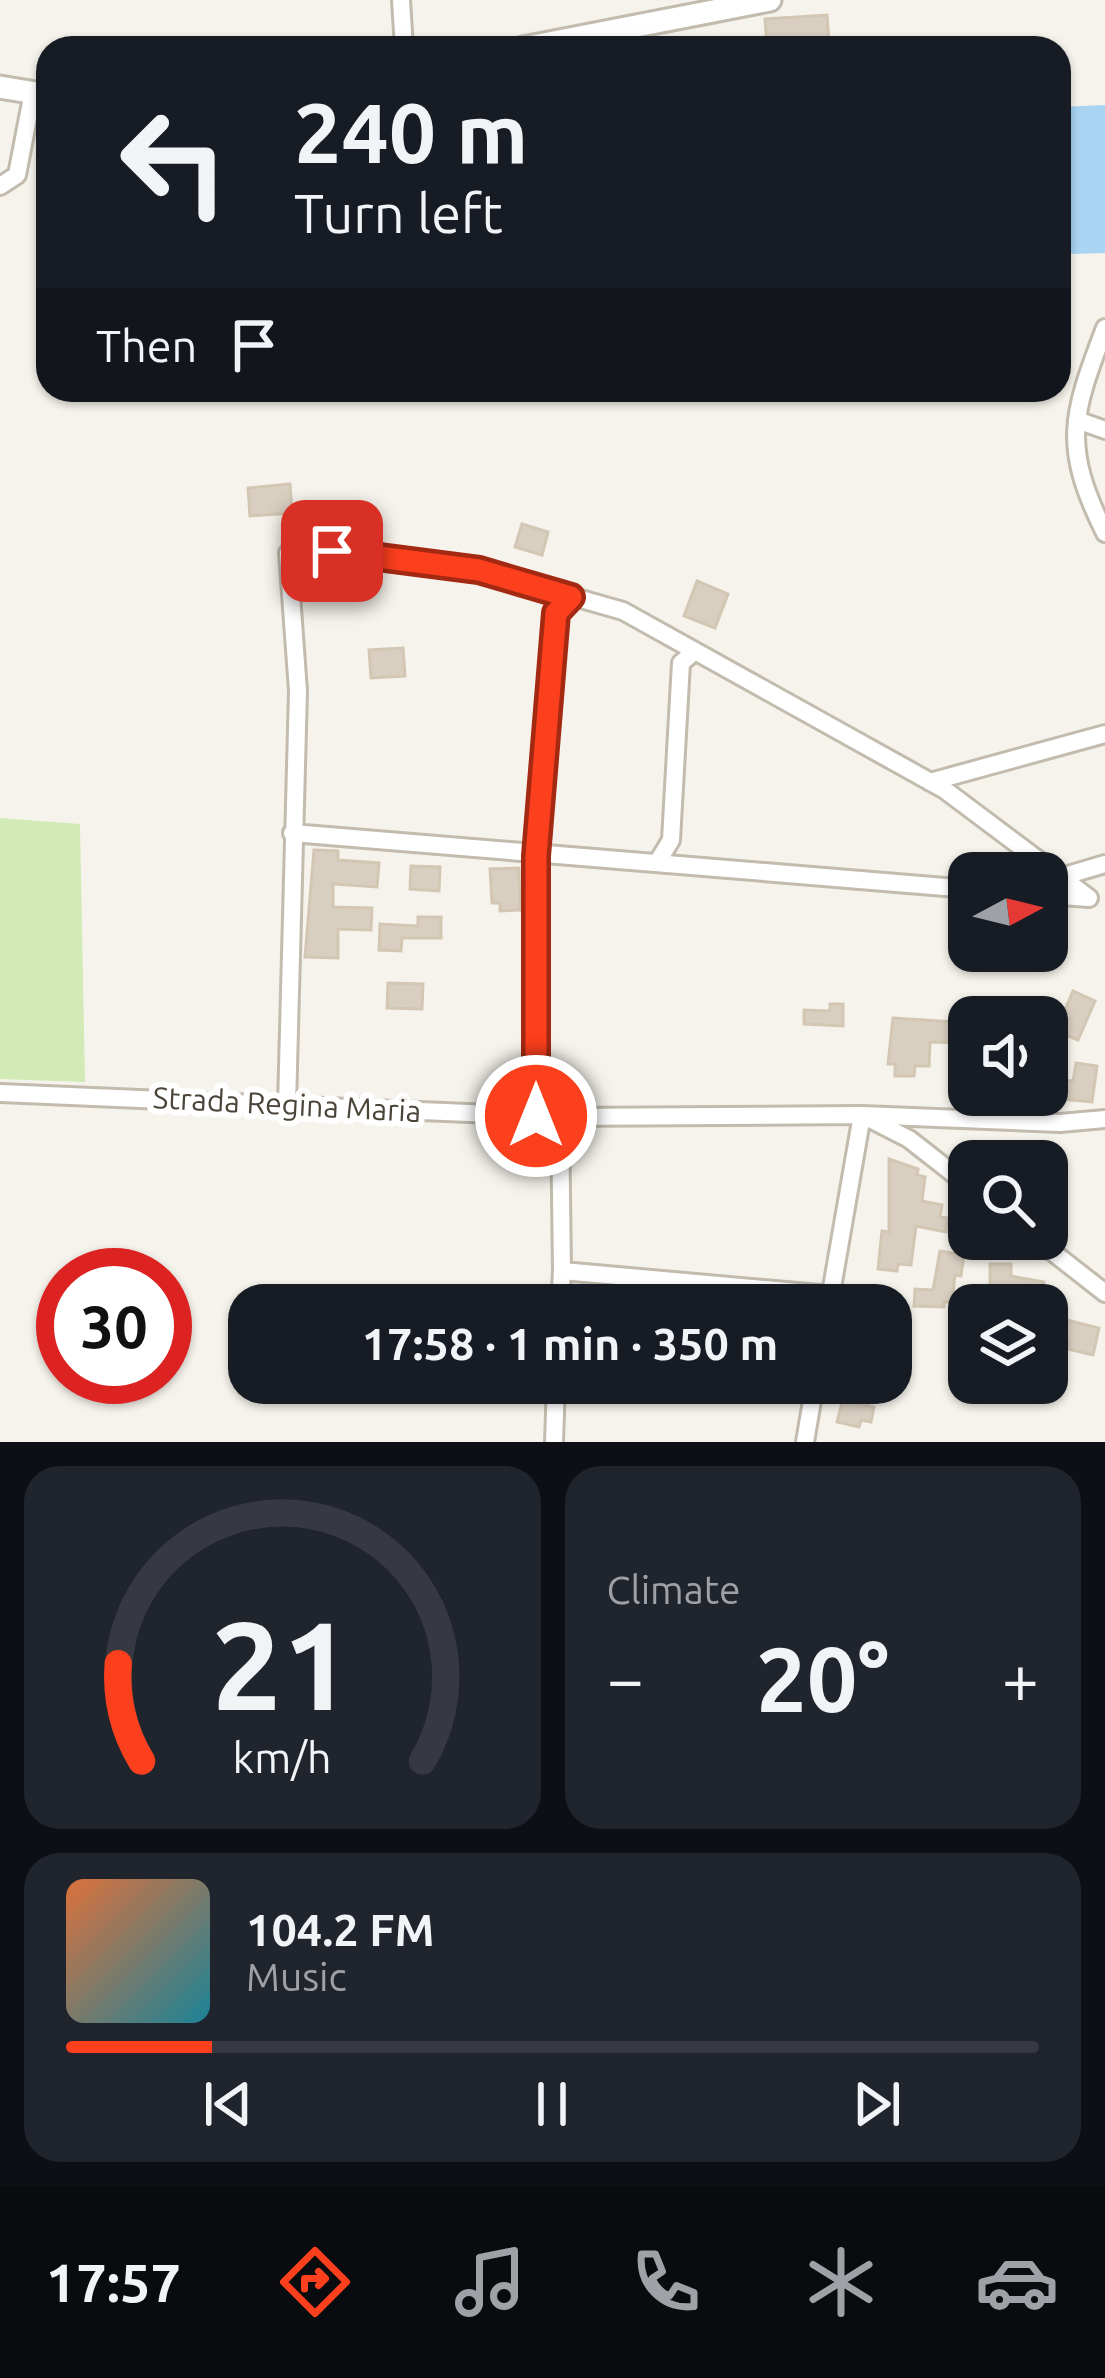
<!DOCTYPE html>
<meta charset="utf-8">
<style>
body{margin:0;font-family:Ubuntu,sans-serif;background:#20242c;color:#f1f3f6;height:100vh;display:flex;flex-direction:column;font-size:45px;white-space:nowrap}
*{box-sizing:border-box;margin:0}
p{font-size:39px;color:#9ea1a6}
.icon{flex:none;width:66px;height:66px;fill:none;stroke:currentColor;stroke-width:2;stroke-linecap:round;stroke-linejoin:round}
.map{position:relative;height:1442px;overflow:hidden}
.details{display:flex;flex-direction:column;gap:24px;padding:24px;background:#0d0f14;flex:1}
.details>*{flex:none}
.guide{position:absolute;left:36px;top:36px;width:1035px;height:366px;border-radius:36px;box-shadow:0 3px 9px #0004;background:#171b24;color:#f1f3f6;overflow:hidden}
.needle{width:78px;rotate:83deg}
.buttons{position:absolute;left:948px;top:852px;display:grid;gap:24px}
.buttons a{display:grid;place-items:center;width:120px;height:120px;border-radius:24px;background:#171b24;box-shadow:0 3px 9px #0004;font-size:60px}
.speed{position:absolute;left:36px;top:1248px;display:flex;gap:24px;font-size:60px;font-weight:700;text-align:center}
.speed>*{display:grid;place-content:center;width:156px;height:156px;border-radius:50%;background:#171b24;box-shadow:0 3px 9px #0004;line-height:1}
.speed .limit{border:18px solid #d22;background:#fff;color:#111}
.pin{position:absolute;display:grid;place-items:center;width:102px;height:102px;color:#fff;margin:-51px;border-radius:24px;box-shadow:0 6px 18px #0006}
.me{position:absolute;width:132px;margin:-66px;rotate:0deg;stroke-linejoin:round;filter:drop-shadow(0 0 9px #0008)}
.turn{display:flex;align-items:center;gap:42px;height:252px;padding:0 60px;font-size:54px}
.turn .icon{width:156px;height:156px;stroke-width:2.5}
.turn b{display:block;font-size:84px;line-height:102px}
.then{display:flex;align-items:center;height:114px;padding:0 60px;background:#0003;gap:24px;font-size:45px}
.big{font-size:90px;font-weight:600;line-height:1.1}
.details .tile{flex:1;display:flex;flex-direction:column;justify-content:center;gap:18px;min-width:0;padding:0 42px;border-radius:36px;background:#20242c}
.details .dial{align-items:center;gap:0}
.dial svg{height:312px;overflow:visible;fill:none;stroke:#363941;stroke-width:7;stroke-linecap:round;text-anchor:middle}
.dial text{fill:#f1f3f6;stroke:none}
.song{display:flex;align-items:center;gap:36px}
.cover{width:144px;height:144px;border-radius:18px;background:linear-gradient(135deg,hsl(20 70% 55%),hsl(190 70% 35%))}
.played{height:12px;border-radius:6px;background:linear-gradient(90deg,#fc3f1d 15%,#363941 15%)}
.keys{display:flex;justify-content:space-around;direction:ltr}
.heat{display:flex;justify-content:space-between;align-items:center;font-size:66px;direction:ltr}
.details .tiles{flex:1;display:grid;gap:24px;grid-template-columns:1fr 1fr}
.tile:last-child{grid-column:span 2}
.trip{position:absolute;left:228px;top:1284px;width:684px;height:120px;border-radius:36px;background:#171b24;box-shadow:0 3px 9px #0004;font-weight:600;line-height:120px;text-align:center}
.dock{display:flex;height:192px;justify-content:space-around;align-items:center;background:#090b0e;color:#9ea1a6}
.dock .icon{width:84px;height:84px}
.dock .on{color:#fc3f1d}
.dock b{font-size:54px;color:#f1f3f6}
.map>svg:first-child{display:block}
.green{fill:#d2eab5}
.water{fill:#a9d4f2}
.building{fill:#d8cfc1;stroke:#d3c7b4;stroke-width:3}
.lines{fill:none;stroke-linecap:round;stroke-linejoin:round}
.minor-casing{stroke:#c2bbae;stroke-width:22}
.tertiary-casing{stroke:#c2bbae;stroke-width:27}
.minor{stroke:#fff;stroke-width:16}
.tertiary{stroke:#fff;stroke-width:21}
.route-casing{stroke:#a42913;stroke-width:30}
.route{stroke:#fc3f1d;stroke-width:21}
.labels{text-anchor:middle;stroke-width:12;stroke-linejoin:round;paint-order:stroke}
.street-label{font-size:30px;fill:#4b4439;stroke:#fff}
</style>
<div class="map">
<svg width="1105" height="1442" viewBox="0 0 1105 1442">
<rect width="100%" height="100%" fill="#f6f3ec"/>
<path class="green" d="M0 818 80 824 85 1082 0 1079Z"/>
<path class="water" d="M1105 105V253L1073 254 1059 249V107Z"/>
<path class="building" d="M827 15 829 43 767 47 765 19Z
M290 484 292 513 250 516 248 488Z
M522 524 548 532 542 555 515 547Z
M697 581 728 594 715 628 684 616Z
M403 648 405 676 371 678 369 650Z
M314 850 338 851V860L379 863 377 887 333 884V907L372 908 371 930 338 929V958L305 957Z
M411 866 440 867 439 891 410 889Z
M519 868 520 910 500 911V903H492L490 869Z
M418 917H441V938H402L401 951 379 950 380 924 418 926Z
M388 983 423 984 422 1009 387 1008Z
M1073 991 1095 1001 1078 1040 1056 1031Z
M830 1004H843V1026L804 1024V1010L830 1011Z
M893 1018 969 1023V1043L930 1042 929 1066H915L914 1076H895V1064H888Z
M1076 1063 1097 1066 1092 1102 1047 1098V1079L1073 1081Z
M889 1159 918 1169 917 1175 925 1177 922 1201 942 1205 940 1217 948 1218 946 1232 916 1226 911 1265 898 1264 897 1271 878 1269 882 1231 889 1232Z
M940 1251 964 1255 961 1276 955 1275 952 1302H944V1307L914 1306 915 1289 933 1290Z
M990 1264H1011V1276L1044 1282 1041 1302 1022 1299 1025 1286 990 1288Z
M1047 1302 1066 1306 1063 1319 1099 1328 1093 1355 1067 1349 1069 1341 1047 1336Z
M843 1399 874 1407 871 1422 861 1420 859 1427 837 1422Z"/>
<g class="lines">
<g class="minor-casing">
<path id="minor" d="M401 0 404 48
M0 186 17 175 33 92
M1105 328C1071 417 1062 446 1105 533
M1077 420 1105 430
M930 782 1105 734
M292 833 969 889
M657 863 671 840 681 663 695 651
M1061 877 1105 864
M0 1093 560 1117 862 1115 909 1139 969 1186
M287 1105 298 691 288 553 301 548 479 570 623 611 945 790 1089 898 1047 895
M536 1116V857L556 613 571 597
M560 1117 562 1271 831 1295
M1036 1239 1105 1293
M560 1305 562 1271
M829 1305 862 1115 1060 1123 1105 1119
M554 1442 556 1383
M805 1442 815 1383"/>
</g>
<g class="tertiary-casing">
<path id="tertiary" d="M523 48 770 0
M0 87 48 95"/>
</g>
<use href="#minor" class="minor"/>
<use href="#tertiary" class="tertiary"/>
</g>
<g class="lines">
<g class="route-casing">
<path id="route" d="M332 551 479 570 571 597 556 613 536 856V1116"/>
</g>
<use href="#route" class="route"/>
</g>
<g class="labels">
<g class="street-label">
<text transform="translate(287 1105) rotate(3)" y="10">Strada Regina Maria</text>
</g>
</g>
</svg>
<div class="buttons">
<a><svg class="needle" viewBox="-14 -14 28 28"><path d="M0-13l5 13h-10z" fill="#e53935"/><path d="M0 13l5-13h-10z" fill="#9ea1a6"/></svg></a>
<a><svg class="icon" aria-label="sound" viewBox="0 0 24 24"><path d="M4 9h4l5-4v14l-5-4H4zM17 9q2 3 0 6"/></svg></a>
<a><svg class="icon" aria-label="search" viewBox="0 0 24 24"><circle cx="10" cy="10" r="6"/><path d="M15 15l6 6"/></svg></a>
<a><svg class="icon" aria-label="layers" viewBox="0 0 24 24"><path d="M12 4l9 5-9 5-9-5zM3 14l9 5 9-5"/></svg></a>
</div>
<div class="speed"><div class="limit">30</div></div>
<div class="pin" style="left:332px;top:551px;background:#d93025"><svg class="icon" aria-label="arrive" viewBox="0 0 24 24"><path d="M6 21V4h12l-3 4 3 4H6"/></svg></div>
<svg class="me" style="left:536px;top:1116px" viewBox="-20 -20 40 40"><circle r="17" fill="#fc3f1d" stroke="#fff" stroke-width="3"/><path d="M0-11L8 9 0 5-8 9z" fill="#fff"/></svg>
<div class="trip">17:58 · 1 min · 350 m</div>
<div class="guide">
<div class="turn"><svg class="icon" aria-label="left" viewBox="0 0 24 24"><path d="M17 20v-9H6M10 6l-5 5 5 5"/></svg><div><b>240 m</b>Turn left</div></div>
<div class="then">Then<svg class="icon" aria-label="arrive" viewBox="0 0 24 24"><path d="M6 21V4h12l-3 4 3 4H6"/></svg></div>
</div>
</div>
<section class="details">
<div class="tiles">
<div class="tile dial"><svg viewBox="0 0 100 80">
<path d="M14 69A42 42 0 1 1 86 69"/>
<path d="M14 69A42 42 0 0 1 8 44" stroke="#fc3f1d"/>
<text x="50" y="56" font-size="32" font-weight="700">21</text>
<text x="50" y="72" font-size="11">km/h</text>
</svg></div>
<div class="tile"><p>Climate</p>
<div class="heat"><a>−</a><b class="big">20°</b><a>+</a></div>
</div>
<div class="tile">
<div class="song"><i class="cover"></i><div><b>104.2 FM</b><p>Music</p></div></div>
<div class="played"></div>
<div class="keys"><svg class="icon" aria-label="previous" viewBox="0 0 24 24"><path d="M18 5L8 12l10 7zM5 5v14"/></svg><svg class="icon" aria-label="pause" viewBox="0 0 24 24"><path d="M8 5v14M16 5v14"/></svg><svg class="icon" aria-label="next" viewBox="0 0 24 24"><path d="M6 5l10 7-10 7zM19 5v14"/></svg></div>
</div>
</div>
</section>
<nav class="dock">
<b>17:57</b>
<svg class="icon on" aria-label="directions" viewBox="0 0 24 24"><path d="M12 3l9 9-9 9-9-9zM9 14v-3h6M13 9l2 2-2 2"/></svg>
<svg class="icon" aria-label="music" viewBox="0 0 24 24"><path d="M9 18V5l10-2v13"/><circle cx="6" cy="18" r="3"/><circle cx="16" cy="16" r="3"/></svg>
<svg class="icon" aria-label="phone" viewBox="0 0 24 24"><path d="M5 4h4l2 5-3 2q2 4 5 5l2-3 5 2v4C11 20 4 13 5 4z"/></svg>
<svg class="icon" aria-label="climate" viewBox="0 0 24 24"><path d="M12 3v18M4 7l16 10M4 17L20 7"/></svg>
<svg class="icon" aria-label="car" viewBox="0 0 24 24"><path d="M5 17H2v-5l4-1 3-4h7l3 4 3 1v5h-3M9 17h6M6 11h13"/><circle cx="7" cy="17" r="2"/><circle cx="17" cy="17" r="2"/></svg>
</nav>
